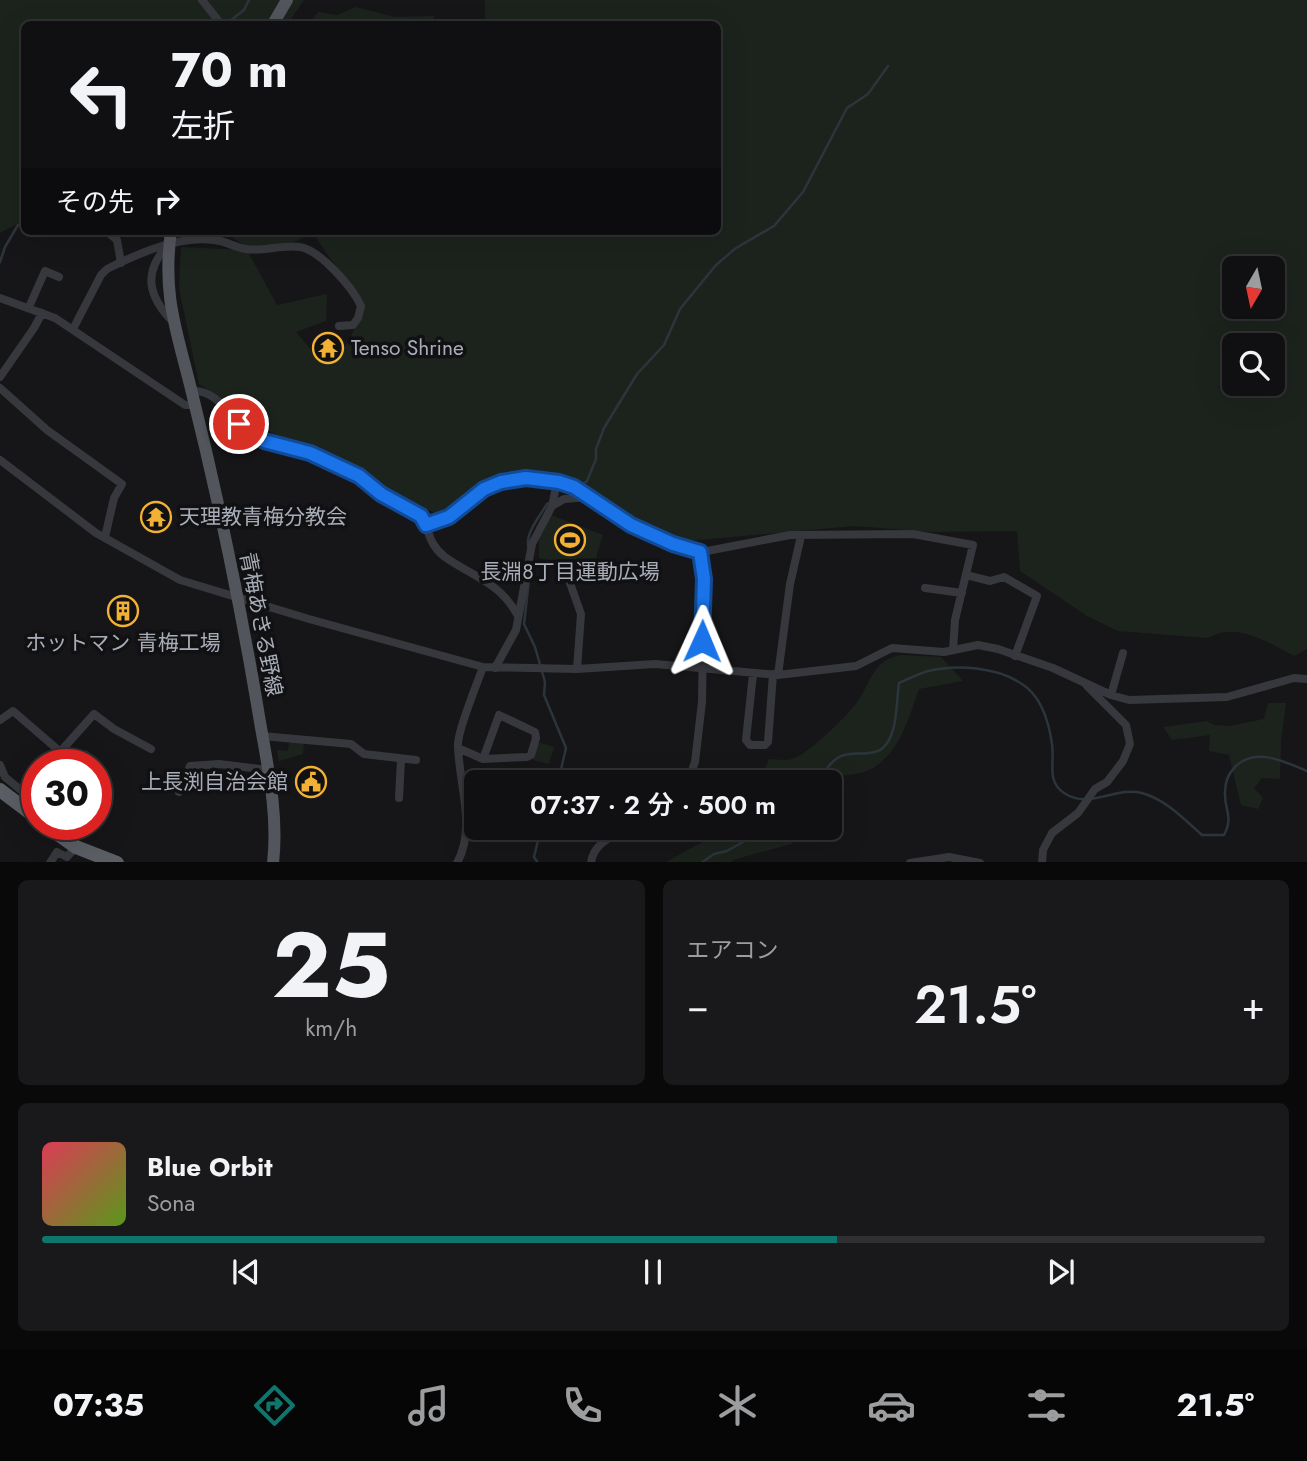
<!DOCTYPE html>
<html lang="ja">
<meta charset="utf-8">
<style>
body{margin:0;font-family:Jost,"Noto Sans JP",sans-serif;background:#19191b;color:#f1f3f6;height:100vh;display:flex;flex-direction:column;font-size:26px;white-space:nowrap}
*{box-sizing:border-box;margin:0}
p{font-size:23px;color:#9c9d9f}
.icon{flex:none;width:38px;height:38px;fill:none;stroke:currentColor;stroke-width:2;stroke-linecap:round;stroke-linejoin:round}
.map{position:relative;height:862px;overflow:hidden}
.drawer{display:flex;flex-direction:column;gap:18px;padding:18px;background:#09090a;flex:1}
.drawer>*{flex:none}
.banner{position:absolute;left:21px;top:21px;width:700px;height:214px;border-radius:10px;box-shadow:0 7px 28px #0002,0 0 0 2px #303032;background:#101012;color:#f1f3f6;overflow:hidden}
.needle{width:46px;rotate:189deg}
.controls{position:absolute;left:1222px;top:256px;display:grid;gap:14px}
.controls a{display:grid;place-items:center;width:63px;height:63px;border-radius:10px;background:#101012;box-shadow:0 7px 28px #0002,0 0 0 2px #303032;font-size:35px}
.speed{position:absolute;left:21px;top:749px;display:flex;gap:14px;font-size:35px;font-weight:700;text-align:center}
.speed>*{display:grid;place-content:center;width:91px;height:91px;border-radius:50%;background:#101012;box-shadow:0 7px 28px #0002,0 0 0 2px #303032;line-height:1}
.speed .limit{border:10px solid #d22;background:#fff;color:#111}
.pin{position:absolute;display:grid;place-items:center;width:60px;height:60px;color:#fff;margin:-30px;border:4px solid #fff;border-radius:50%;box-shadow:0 2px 7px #0007}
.me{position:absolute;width:77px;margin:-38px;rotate:1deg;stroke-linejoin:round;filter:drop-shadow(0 0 5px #0008)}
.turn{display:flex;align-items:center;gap:24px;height:147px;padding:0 35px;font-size:32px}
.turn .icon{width:91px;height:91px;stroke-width:2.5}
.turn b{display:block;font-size:49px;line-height:60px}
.then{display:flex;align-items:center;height:66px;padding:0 35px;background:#0003;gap:14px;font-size:26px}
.big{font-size:52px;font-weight:600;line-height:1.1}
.drawer .card{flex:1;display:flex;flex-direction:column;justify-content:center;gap:10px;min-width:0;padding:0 24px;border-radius:10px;background:#19191b}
.drawer .dial{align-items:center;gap:0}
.dial b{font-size:91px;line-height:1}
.song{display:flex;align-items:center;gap:21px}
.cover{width:84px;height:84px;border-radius:10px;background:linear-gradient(135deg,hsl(350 70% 55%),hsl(90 70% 35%))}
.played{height:7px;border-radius:4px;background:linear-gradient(90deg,#0f766e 65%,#303032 65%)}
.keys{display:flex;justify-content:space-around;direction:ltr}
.heat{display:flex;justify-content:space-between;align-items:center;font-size:38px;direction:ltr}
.drawer .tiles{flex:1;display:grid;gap:18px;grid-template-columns:1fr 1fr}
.card:last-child{grid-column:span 2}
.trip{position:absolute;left:464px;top:770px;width:378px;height:70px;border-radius:10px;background:#101012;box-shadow:0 7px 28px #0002,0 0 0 2px #303032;font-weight:600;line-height:70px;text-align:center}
.tab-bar{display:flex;height:112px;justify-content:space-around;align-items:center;background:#060607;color:#9c9d9f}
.tab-bar .icon{width:49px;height:49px}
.tab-bar .active{color:#0f766e}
.tab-bar b{font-size:32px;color:#f1f3f6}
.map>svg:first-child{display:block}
.green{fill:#1c231d;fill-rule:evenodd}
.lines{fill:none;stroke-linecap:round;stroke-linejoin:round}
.stream{stroke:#2c353c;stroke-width:2.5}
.minor{stroke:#37383d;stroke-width:8}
.primary{stroke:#53555c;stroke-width:12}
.trunk{stroke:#5b5e65;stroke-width:14}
.route-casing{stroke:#114b97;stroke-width:18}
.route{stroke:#1a73e8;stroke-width:12}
.labels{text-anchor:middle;stroke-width:7;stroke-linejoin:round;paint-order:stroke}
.poi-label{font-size:21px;fill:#a8adb8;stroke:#111113;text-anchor:start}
.street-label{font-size:21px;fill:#a8adb8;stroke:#111113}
</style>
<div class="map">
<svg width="1307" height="863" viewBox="0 0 1307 863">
<rect width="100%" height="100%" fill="#161618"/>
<path class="green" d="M0 0H304L290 20H312L318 12 337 15 356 7 395 17 434 16 433 24H24V220L0 233Z
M485 0H1307V649L1294 656C1268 642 1236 621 1208 638L1118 631 1087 616 1020 571 1017 531 933 532 854 526 687 541 626 516 597 494 559 478 503 472 442 517 331 458 246 422 218 396 199 384 179 288 181 247 247 250 277 305 327 294 326 321 296 332 314 353 334 358 348 342 364 309C350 281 328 259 313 232L297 241 255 252 222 231H718V24H485ZM1234 268H1272V306H1234ZM1234 345H1272V383H1234Z
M551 515 603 535 597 554 595 572C576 569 559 562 539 558V536Z
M901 655 941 657 963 681 919 689C909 717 900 752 873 768 863 774 847 775 835 777L830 787V782H790L792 780 788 777 764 771 769 759C776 759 785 761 792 759 808 755 848 715 858 701 871 681 874 659 901 655Z
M1268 703H1286L1281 741 1280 779 1262 778 1254 788 1263 798 1258 809 1241 805 1229 755 1209 751 1210 735 1172 740 1163 727 1207 721 1214 725 1230 726 1264 719Z
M289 742 304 743 303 754 279 761 277 750 288 751Z
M538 742 554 747 549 764 533 760Z
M736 828H810L791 844 736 859 730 862H666C688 850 711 836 736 828Z"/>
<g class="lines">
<path class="stream" d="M226 24 244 10 249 0
M0 262 5 247 18 225 24 224
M579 487 587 481 596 459V449L604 428 637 374 664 345 680 309 716 265 736 248 774 226 803 192 847 108 868 94 888 66
M528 546C526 532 540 516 547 504L552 502
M530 573 533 565 532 559
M529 580 524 624 535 647 545 682 544 695 566 748 558 782
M819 782C824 773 829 763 839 757 858 746 884 768 894 726 897 713 897 697 899 683 908 679 918 674 928 671 957 664 997 667 1022 684 1041 696 1049 723 1052 744 1055 761 1046 782 1064 793 1090 810 1115 786 1142 793 1165 799 1185 820 1202 835H1224C1234 816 1224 810 1225 792 1225 781 1228 774 1235 767 1255 746 1285 762 1307 771
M538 863 534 857 541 828
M701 863 714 854 727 851 767 828"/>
<path class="minor" d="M202 0 221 24
M106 231 117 240 121 263
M167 246C142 274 149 297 173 322
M0 298 55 318 185 405H195
M29 307 45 271 59 277
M73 329 101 275 107 269C139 253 183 233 220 241 229 243 237 248 246 249 263 252 283 244 300 247 320 250 353 288 361 306L358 318 353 325 339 326
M0 377 34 328 42 313
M0 388 47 430 122 484 114 498 105 537
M192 391C220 389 232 423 254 436 271 446 292 446 310 454 326 460 344 467 359 476 370 482 378 492 389 499 398 504 408 507 417 513 430 523 425 542 445 557 473 577 500 582 518 616
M0 460 96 533 180 580 309 619 483 667 577 669 655 664 778 675 856 666 892 648 944 652 978 645 998 649 1053 668 1111 695 1129 700 1227 697 1294 678 1307 679
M552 506 564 499 589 497
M426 525 449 518 484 489 501 482 526 478 559 482 574 487 631 525 673 544 702 552 790 535 913 534 973 545 955 620 953 650
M966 575 990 581 1004 577 1037 596 1015 656
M570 583 581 614 577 669
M925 588 962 593
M495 668 516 630 532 544 552 506 557 482
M753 674 746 740 750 745H765L768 742 773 674
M778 675 790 584 801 536
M1111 695 1123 653
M0 720 13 711 71 761
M262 736 351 744 364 754 416 760
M458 748 483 759 527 757 531 755 536 738 535 732 499 715 483 759
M60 752 94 714 114 729 151 749
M0 765 5 777 28 796 23 808
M78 765 86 755
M600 782H610
M682 782 691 773 695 762 702 702 704 579 700 552
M687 782 719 776 729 782
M750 782 766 781
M179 792 190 766 219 764 268 770
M464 793 476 799
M399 798 401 760
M50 863 57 852 67 857 76 847
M457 863C477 827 458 782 458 744 458 729 477 684 483 667
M591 863C593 844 611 837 626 828
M910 863 949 857 980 863
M1042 863 1043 850 1052 833 1078 813 1095 789 1107 782 1123 761 1130 744 1126 725 1087 686"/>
<path class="primary" d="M273 24 287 0
M171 231C162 297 177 331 192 393 218 497 240 603 258 710 266 760 279 811 273 863"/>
<path class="trunk" d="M0 790 37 818
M44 824 76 847 117 863"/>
</g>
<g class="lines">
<g class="route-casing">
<path id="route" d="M239 424 246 431 264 441 310 453 359 476 381 494 421 516 426 525 449 517 484 489 501 482 526 478 559 482 574 487 631 525 673 544 700 552 704 579 702 641"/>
</g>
<use href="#route" class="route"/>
</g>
<defs>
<g id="temple-ring" transform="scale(1.575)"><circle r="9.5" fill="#111113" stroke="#f2b134" stroke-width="1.5"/><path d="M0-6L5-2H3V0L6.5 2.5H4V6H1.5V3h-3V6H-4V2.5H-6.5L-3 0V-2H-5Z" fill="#f2b134"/></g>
<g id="stadium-ring" transform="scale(1.575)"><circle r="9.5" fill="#111113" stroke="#f2b134" stroke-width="1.5"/><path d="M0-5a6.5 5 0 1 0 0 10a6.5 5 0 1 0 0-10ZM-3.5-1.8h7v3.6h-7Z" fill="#f2b134"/></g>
<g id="building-ring" transform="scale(1.575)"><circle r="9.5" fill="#111113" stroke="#f2b134" stroke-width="1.5"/><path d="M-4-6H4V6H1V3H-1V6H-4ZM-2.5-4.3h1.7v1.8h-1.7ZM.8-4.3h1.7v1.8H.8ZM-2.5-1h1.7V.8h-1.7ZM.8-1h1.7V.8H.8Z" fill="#f2b134"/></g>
<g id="civic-ring" transform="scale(1.575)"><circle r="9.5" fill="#111113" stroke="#f2b134" stroke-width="1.5"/><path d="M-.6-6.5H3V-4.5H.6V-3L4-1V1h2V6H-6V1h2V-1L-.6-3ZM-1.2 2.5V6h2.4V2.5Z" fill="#f2b134"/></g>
</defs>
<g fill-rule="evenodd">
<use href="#temple-ring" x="328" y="348"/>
<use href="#temple-ring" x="156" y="517"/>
<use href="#stadium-ring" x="570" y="540"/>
<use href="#building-ring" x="123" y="611"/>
<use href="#civic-ring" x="311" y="782"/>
</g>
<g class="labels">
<g class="poi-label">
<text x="351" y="355">Tenso Shrine</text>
<text x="179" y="524">天理教青梅分教会</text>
<text x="570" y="579" text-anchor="middle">長淵8丁目運動広場</text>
<text x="123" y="650" text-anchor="middle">ホットマン 青梅工場</text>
<text x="288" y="789" text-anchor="end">上長渕自治会館</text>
</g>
<g class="street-label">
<text transform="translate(261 624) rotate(79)" y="7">青梅あきる野線</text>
</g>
</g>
</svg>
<div class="controls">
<a><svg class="needle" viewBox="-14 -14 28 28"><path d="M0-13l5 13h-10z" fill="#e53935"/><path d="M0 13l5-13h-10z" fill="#9c9d9f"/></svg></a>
<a><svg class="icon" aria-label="search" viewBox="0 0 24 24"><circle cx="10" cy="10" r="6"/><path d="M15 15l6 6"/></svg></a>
</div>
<div class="speed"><div class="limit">30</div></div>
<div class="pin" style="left:239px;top:424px;background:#d93025"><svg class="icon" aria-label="arrive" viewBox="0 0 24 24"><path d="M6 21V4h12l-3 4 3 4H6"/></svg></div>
<svg class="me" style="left:702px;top:641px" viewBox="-20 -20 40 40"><path d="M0-17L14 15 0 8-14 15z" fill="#1a73e8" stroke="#fff" stroke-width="4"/></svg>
<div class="trip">07:37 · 2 分 · 500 m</div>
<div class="banner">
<div class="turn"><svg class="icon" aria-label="left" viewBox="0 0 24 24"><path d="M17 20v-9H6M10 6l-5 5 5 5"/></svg><div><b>70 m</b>左折</div></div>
<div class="then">その先<svg class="icon" aria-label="right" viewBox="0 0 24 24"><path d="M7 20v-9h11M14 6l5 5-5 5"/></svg></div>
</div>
</div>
<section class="drawer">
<div class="tiles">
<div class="card dial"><b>25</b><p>km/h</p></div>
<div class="card"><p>エアコン</p>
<div class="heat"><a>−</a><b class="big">21.5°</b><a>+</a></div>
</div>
<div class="card">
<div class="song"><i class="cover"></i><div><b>Blue Orbit</b><p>Sona</p></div></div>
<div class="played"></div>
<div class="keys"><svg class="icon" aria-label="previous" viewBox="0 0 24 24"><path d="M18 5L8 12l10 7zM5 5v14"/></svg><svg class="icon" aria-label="pause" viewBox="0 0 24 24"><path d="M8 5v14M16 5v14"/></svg><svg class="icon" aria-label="next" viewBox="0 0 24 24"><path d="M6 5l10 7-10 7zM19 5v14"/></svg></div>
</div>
</div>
</section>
<nav class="tab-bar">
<b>07:35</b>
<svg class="icon active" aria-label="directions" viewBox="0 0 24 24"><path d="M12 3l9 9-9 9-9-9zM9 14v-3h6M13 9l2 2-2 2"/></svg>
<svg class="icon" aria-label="music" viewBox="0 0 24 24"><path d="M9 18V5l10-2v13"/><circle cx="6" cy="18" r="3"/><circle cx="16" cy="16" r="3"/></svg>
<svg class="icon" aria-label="phone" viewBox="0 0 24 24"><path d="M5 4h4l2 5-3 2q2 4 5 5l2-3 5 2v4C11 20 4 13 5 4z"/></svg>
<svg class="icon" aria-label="climate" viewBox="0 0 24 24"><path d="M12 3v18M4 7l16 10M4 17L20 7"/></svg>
<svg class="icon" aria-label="car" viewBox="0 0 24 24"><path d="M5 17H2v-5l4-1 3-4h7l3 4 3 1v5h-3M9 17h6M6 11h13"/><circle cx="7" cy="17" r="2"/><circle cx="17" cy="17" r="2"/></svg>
<svg class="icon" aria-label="filters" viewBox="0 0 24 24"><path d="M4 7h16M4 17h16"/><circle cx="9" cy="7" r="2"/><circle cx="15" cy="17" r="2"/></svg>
<b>21.5°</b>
</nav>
